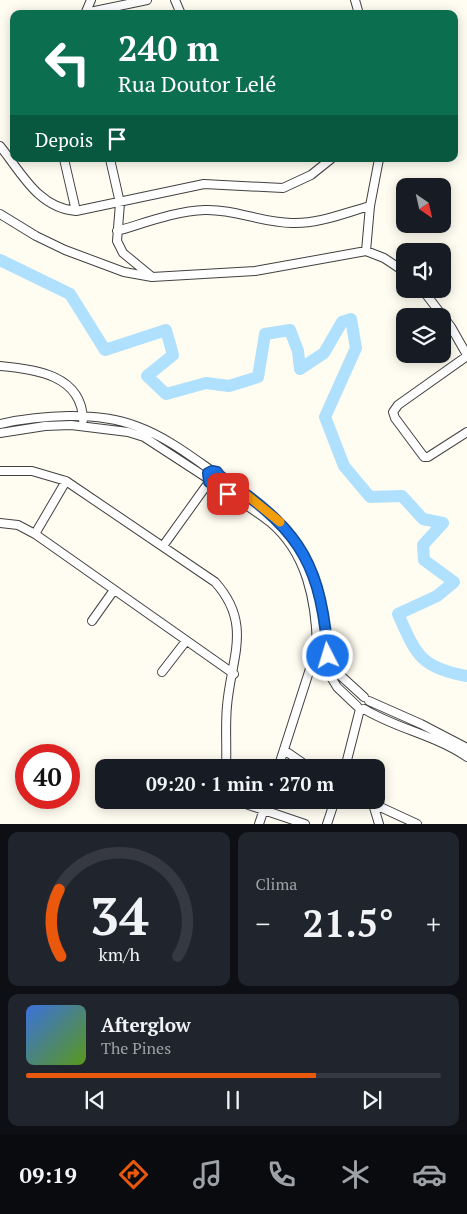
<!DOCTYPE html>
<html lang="pt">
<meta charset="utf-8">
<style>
body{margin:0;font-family:"PT Serif",serif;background:#20242c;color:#f1f3f6;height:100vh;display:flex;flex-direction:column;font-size:19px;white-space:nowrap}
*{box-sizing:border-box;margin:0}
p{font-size:16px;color:#9ea1a6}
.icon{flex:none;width:28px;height:28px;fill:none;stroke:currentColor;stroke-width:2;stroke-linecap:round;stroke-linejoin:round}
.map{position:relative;height:824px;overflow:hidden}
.details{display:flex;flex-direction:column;gap:8px;padding:8px;background:#0d0f14;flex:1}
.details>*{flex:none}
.guide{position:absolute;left:10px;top:10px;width:448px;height:152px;border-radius:10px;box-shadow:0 2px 12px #0003;background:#0b6e4f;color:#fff;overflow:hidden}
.needle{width:32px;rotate:146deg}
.buttons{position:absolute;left:396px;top:178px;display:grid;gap:10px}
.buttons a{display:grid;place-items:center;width:55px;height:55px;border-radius:10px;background:#171b24;box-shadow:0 2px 12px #0003;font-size:25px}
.speed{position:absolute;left:15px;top:744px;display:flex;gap:10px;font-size:25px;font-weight:700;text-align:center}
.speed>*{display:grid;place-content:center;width:65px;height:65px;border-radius:50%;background:#171b24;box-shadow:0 2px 12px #0003;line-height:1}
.speed .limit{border:8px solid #d22;background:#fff;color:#111}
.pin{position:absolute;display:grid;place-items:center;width:42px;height:42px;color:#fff;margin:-21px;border-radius:10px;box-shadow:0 2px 8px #0006}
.me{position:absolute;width:55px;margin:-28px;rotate:355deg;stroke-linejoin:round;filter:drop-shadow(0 0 4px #0008)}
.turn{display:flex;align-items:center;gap:18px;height:105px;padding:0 25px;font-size:22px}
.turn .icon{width:65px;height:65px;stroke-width:2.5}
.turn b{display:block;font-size:35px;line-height:42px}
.then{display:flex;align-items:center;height:48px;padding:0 25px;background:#0003;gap:10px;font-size:19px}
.big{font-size:38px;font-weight:700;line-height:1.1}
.details .tile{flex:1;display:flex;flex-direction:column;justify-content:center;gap:8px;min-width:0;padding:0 18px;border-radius:10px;background:#20242c}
.details .dial{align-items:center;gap:0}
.dial svg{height:130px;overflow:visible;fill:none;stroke:#363941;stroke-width:7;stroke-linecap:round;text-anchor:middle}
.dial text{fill:#f1f3f6;stroke:none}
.song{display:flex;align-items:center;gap:15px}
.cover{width:60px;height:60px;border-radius:8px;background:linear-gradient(135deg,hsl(220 70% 55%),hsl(90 70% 35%))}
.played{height:5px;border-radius:2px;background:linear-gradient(90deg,#ea580c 70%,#363941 70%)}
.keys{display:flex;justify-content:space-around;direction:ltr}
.heat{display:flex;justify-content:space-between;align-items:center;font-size:28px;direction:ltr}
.details .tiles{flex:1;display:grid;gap:8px;grid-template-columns:1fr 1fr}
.tile:last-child{grid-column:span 2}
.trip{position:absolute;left:95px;top:759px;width:290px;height:50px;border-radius:10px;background:#171b24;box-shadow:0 2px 12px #0003;font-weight:700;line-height:50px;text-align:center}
.menu{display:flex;height:80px;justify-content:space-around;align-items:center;background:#090b0e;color:#9ea1a6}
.menu .icon{width:35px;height:35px}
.menu .on{color:#ea580c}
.menu b{font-size:22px;color:#f1f3f6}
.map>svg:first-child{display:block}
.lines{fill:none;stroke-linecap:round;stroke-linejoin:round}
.river{stroke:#afe0fd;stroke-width:12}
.minor-casing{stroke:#424242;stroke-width:10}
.minor{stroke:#fff;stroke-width:8}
.route-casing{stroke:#114b97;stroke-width:12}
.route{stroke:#1a73e8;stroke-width:9}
.slow{stroke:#f59e0b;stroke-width:9}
</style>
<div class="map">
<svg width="467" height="824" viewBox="0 0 467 824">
<rect width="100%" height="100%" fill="#fffcf1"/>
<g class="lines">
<path class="river" d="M0 260 70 294 105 350 166 330 173 355 147 376 166 394 206 383 229 386 258 377 265 334 290 330 298 351 300 369 324 353 342 322 351 319 356 348 325 417 344 466 370 497 402 496 423 519 443 523 423 545 424 560 454 582 437 596 398 614C416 654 420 668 467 676"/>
<g class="minor-casing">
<path id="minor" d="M175 0 181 14
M355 0 359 14
M85 13 147 0
M85 14 91 0
M0 146C21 172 38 208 76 211L204 184 283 188 311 175 331 159
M64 159 76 211
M110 159 120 203 117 241 123 253 151 276
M0 214 36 236 65 250 124 272 152 277 255 271 366 251 384 258 405 272
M117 231C145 223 175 211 205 210 235 209 262 223 292 223 319 224 344 213 370 206
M366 251 370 206 379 159
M422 289 451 327 467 355
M467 356 398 405 393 412 395 418 424 457H428L467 432
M0 366C35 369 82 375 83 420
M0 424C40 415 97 411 136 426 164 436 188 454 212 471
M0 433 45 426 71 425 128 432 144 437 207 478
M0 471H32L66 481 215 582C253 624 231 658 227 706 225 726 227 747 226 768
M220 476C292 525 319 555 327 645
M213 484C232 496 252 508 270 522 307 553 316 601 317 647
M0 523 18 525 35 534 234 674
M35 534 66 481
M163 546 209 482
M92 621 114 590
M329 655 341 676 364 697
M319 657 337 687 357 706
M162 672 186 641
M369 701 421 724 467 748
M364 709C397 729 435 735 467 757
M284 750 310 768
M278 768 317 647 324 644 330 649 329 655 323 658 319 657 316 652
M345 768 360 709
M234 800 305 824
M365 800 417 824
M373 804 379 824
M259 824 267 800
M327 824 335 800"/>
</g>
<use href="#minor" class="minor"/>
</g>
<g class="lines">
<g class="route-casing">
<path id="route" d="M228 494 209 482 208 473 212 471 217 472 220 476C292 525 319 555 327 645L330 649 328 656"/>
</g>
<use href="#route" class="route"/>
<path class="slow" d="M238 488 280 522"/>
</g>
</svg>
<div class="buttons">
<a><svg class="needle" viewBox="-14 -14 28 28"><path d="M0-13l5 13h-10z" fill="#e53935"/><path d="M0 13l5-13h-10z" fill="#9ea1a6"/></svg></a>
<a><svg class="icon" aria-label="sound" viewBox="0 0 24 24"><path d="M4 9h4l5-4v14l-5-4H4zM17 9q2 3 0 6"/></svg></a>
<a><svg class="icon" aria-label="layers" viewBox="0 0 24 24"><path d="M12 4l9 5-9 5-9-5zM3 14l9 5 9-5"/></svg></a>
</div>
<div class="speed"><div class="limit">40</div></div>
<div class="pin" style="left:228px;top:494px;background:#d93025"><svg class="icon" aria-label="arrive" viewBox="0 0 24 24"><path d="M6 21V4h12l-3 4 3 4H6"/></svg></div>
<svg class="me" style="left:328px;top:656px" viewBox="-20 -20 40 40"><circle r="17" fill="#1a73e8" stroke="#fff" stroke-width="3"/><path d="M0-11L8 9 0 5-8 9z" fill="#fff"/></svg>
<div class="trip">09:20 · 1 min · 270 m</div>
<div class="guide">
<div class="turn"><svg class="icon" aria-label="left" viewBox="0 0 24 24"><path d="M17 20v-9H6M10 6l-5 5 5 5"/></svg><div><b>240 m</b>Rua Doutor Lelé</div></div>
<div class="then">Depois<svg class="icon" aria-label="arrive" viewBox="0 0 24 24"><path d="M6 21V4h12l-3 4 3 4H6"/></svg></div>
</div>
</div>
<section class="details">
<div class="tiles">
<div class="tile dial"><svg viewBox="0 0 100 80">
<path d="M14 69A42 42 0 1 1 86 69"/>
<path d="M14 69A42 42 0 0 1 13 28" stroke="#ea580c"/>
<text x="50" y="56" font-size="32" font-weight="700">34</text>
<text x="50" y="72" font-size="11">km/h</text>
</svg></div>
<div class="tile"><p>Clima</p>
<div class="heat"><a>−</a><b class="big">21.5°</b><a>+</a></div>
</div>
<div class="tile">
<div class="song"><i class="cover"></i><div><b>Afterglow</b><p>The Pines</p></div></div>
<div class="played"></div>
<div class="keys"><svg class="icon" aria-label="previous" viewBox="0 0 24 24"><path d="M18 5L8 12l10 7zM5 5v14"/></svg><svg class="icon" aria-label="pause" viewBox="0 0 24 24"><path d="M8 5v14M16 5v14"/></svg><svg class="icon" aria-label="next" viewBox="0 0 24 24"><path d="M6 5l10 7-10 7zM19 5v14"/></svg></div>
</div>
</div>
</section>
<nav class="menu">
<b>09:19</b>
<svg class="icon on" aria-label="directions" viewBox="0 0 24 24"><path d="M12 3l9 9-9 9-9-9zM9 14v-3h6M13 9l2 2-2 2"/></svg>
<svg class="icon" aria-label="music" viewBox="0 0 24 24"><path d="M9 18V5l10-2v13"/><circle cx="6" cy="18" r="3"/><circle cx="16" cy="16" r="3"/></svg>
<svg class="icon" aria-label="phone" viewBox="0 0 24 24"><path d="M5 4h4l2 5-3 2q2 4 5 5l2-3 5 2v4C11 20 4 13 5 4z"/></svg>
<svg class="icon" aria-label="climate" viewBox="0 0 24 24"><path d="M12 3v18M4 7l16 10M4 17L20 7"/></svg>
<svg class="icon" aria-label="car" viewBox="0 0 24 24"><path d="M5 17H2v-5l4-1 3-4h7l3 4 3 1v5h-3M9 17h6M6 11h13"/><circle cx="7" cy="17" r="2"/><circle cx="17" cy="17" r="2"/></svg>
</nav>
